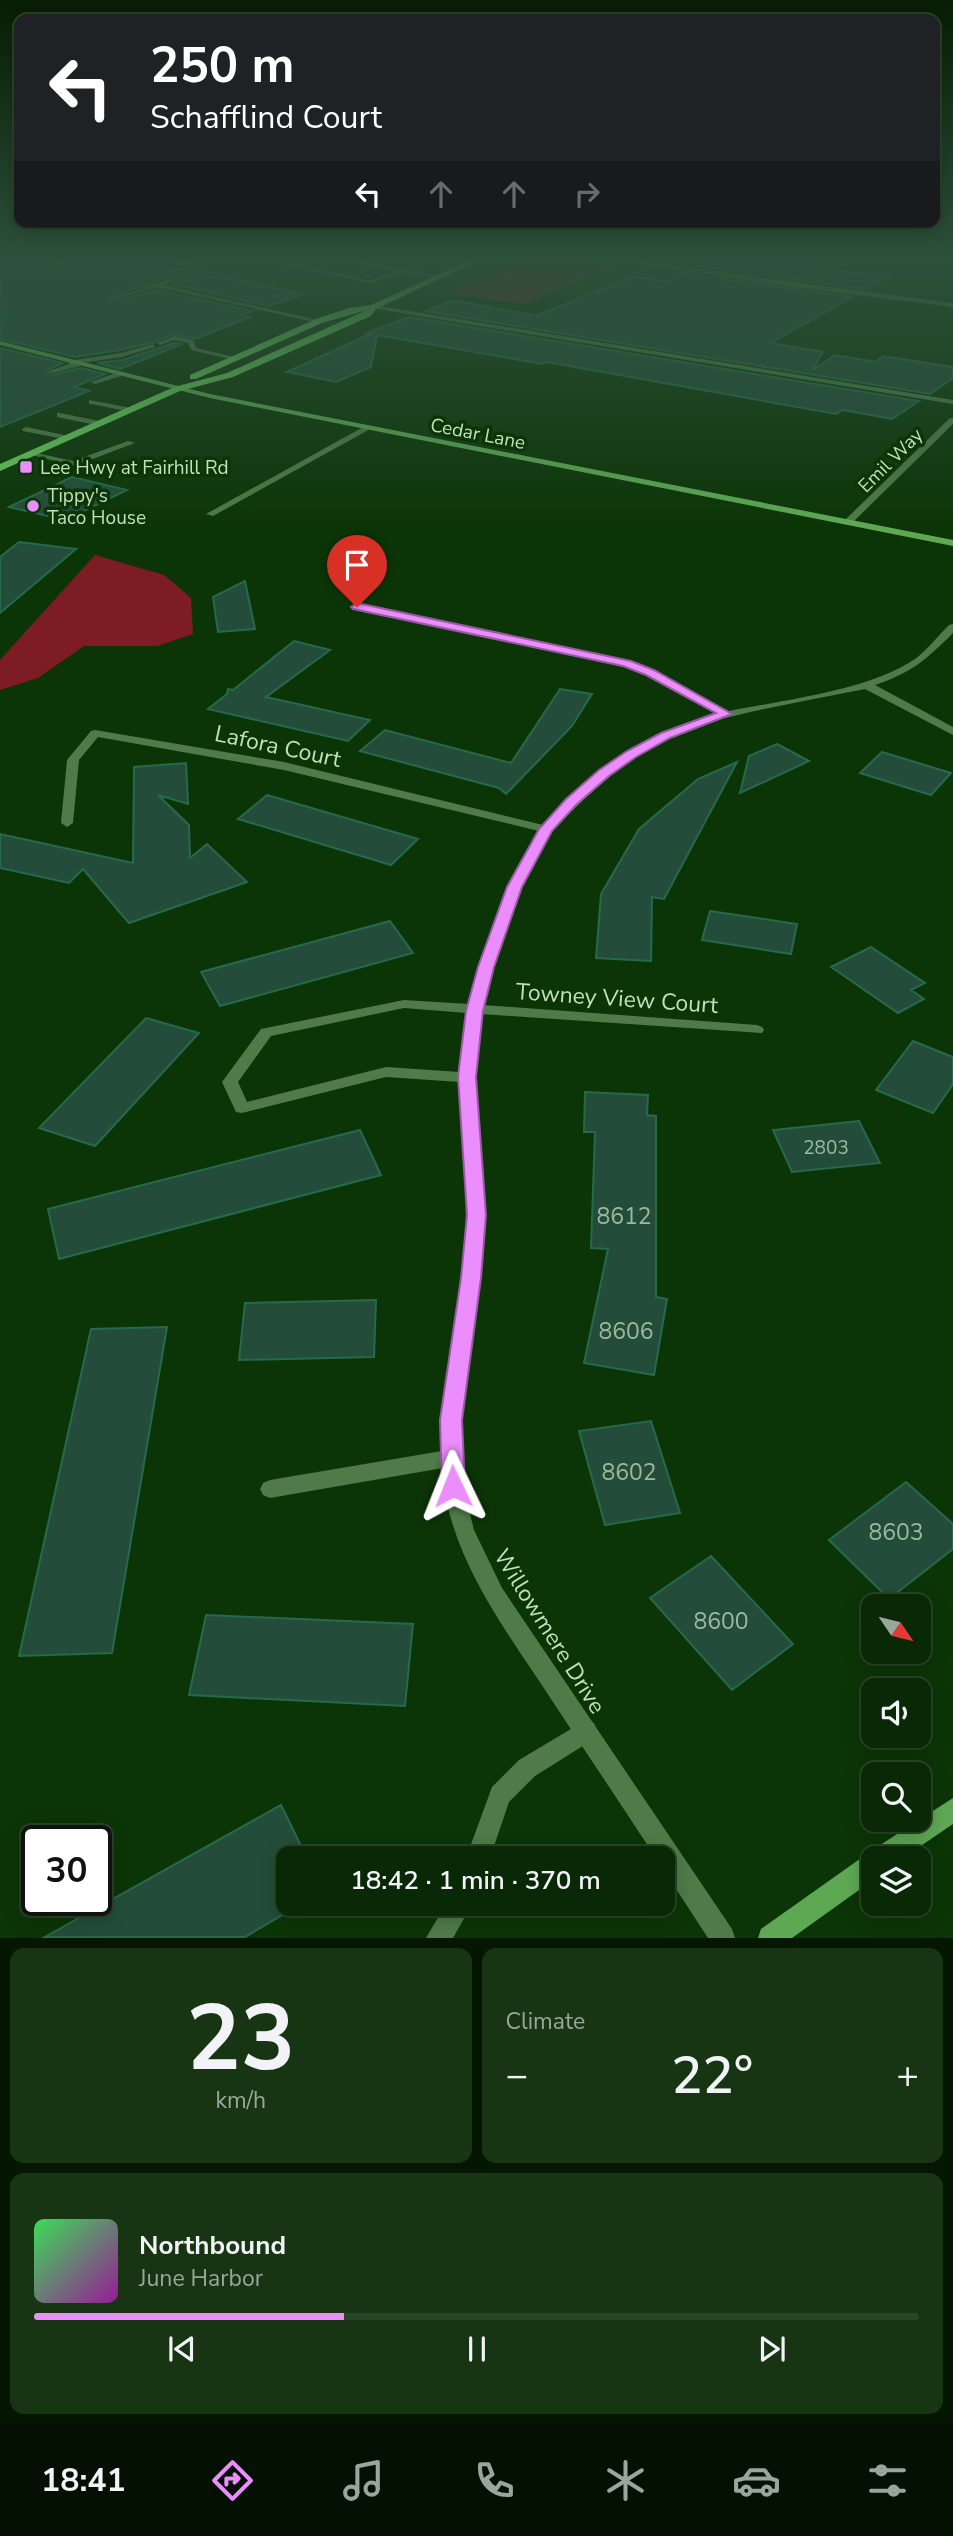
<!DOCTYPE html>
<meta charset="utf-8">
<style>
body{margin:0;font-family:"Nunito Sans",sans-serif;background:#173413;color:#f1f3f6;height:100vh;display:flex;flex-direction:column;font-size:26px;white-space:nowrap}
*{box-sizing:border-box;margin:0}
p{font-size:23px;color:#99a69a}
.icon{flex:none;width:38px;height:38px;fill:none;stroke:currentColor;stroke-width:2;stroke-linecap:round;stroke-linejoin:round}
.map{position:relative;height:1938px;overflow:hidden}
.drawer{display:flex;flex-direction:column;gap:10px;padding:10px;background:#051603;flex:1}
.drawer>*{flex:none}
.banner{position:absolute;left:14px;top:14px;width:926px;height:214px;border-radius:14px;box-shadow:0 4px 18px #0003,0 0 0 2px #294427;background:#202124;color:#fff;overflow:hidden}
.needle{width:46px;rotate:125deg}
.controls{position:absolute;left:861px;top:1594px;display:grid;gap:14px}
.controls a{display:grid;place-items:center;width:70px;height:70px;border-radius:14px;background:#092805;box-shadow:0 4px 18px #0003,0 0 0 2px #294427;font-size:35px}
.speed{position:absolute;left:21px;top:1825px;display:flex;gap:14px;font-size:35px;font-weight:700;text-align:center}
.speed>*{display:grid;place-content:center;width:91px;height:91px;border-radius:50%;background:#092805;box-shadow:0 4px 18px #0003,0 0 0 2px #294427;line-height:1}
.speed .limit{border:4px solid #111;border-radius:10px;background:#fff;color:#111}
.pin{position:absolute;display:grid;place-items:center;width:60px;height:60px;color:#fff;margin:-72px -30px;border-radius:50% 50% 50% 0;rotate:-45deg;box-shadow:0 0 7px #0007}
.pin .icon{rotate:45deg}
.me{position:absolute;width:77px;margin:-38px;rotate:358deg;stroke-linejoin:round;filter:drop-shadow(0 0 5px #0008)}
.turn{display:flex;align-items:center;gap:24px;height:147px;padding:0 21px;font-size:32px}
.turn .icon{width:91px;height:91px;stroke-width:2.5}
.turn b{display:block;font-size:49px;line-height:60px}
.lanes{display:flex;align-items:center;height:66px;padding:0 21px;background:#0003;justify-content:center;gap:35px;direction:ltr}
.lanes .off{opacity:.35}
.big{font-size:52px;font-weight:600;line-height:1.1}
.drawer .widget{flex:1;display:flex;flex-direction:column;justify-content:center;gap:10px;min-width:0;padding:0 24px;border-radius:14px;background:#173413}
.drawer .dial{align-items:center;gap:0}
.dial b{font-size:91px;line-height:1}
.song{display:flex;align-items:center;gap:21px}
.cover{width:84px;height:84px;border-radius:10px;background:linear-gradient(135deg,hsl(130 70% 55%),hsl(300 70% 35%))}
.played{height:7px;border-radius:4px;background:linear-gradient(90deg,#eb8dfc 35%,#294427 35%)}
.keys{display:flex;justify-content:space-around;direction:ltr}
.heat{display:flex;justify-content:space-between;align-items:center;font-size:38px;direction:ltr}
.drawer .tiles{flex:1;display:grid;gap:10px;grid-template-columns:1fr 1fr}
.widget:last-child{grid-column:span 2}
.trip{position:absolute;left:276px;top:1846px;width:399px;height:70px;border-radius:14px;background:#092805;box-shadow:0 4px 18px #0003,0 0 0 2px #294427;font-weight:600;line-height:70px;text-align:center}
.menu{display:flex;height:112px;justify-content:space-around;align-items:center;background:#041002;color:#99a69a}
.menu .icon{width:49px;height:49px}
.menu .active{color:#eb8dfc}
.menu b{font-size:32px;color:#f1f3f6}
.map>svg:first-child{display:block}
.green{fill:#7d1c24}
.building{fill:#234d3a;stroke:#256a4c;stroke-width:2}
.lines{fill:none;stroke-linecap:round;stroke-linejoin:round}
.path{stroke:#6e9069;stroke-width:2;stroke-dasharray:2.5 2;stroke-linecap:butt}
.lane{fill:#4e7b48;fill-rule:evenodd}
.street{fill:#4e7b48;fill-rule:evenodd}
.secondary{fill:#5ea854;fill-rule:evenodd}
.primary{fill:#69cb5c;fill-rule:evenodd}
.route{fill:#eb8dfc;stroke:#995ca4;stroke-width:2}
.poi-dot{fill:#eb8dfc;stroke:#0c3507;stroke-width:2.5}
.labels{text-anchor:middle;stroke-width:7;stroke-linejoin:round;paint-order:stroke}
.far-street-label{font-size:19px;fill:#c3dfbe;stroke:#0c3507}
.far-poi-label{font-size:19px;fill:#c3dfbe;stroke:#0c3507;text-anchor:start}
.number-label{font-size:19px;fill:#9bba9d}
.street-label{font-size:23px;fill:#c3dfbe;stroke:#0c3507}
.near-number-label{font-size:23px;fill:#9bba9d}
</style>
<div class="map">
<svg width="953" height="1938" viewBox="0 0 953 1938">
<rect width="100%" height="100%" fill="#0c3507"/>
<path class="green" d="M530 256H567L621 262 525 304 447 293Z
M95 555 164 575 191 598 193 634 157 646H84L38 678 0 690V660Z"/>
<path class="building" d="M0 256H27L47 263 19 270 17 275 21 278 96 259 98 256H116L186 271 111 296 110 302 156 290 253 311 241 315 250 317 195 339 173 334 155 342 120 350 75 357 0 339Z
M699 256H836L812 269 889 276 867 289 698 266Z
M683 273 852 297 771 343 823 352 812 370 835 355 876 362 883 356 953 367V378L930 394 425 311 453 300 536 316 633 276 666 281Z
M201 275 212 277 219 275 303 295 268 306 173 284Z
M409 317 919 401 892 419 843 410 836 414 547 362 543 364 377 335 371 367 336 382 287 372 370 334 366 333Z
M174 343 182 344 120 369 98 363 123 360Z
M0 348 63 363 47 370 52 375 81 368 105 374 74 387 89 391 0 427Z
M72 477 127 490 65 520 9 507Z
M19 542 76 549 0 613V557Z
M245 581 255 629 218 632 213 597Z
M294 641 330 650 266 697 370 720 348 741 208 709 227 694 228 689 233 690Z
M560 689 592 694 572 726 506 794 499 788 360 751 385 730 511 763Z
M777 744 809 761 740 793 749 756Z
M882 752 951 773 931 795 860 773Z
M737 762 664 899 652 897 651 961 596 958 601 894 639 829 698 779Z
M186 763 188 804 158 795 189 825 190 858 207 844 247 882 129 923 83 869 69 883 0 868V834L133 863 134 767Z
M267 795 418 839 391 865 238 819Z
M710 911 797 924 791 954 702 940Z
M390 921 413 953 220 1006 201 972Z
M871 947 925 983 911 990 924 999 898 1013 831 967Z
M146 1018 199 1033 95 1146 39 1128Z
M913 1041 953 1057V1084L933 1113 876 1090Z
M585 1092 648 1095 647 1115 656 1116V1297L667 1299 654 1375 584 1363 608 1249 591 1248 595 1132H584Z
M859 1121 880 1163 792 1172 773 1130Z
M360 1130 381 1175 59 1259 48 1209Z
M376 1300 374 1357 239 1360 245 1303Z
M167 1327 112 1653 19 1656 91 1329Z
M651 1421 680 1513 605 1525 579 1431Z
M906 1482 953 1524V1549L889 1599 829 1540Z
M711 1556 793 1644 732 1690 650 1598Z
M206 1615 413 1624 405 1706 189 1695Z
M281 1805 307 1858H289V1904H301L245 1937H45Z"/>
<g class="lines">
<path class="path" d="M783 256 849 263 888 256
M504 260 514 256"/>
<path class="lane" d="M278 256H284L291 263 373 281 370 283 287 265Z
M360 261 401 269 404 271 401 273 358 264Z
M174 336 193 340 196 348 238 358 234 360 191 350 188 343 174 340 160 345 157 343Z
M153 344 155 347 122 357 80 363V366L53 373 49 371 69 364 68 361 121 353Z
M118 372 121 376 95 384 91 382Z
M89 400 131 408 135 410 131 412 92 404H89Z
M60 413 104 422 105 424 101 426 57 417V413Z
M365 426 372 428 213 516 206 514Z
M26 427 69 436 73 438 69 440 23 431 22 429Z
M128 441 135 443 74 466 28 454 32 452 73 461Z
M586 1720 594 1723 597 1731 594 1739 535 1776 509 1802 490 1858H466L492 1787 519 1760Z
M446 1904H472L453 1938H426Z"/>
<path class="street" d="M30 256 65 261 95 256 20 275V273L58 263Z
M146 256C163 255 192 260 206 270L163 285 322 321 319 323 156 287 112 300V298L198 270Z
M421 256 429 258 407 270 438 276V278L401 273 370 283 367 281 399 270 422 258Z
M586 256H600L953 303V307L785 286Z
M373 305 953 400V404L371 308Z
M950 418H953V424L851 524H845V520Z
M357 604 631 662 654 670 729 711C784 700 870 690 915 659 927 650 938 636 949 625L953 624V633C926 660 911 673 875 685L953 727V735L865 689C815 699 763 708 714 721 660 736 616 768 576 807 568 815 556 823 550 833 516 885 499 946 483 1005L757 1025 762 1027 764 1030 762 1033 481 1014 475 1077 484 1215 481 1278 461 1420 463 1486 474 1530 502 1588 732 1929 735 1938H708L663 1869V1858H656C622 1806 587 1754 553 1702 508 1633 445 1553 443 1468L270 1498 263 1495 260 1489 263 1483 270 1480 442 1451C441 1392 458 1334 463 1275 469 1210 464 1146 460 1082L386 1077 242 1113 236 1112 222 1082 261 1029 404 1000 469 1004 479 967 507 887 539 831 284 770 98 737 79 760 73 823 67 827 61 823 67 760 91 731 95 730 284 762 543 825C562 807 580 788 599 771 631 745 677 723 718 714L646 674 624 667 354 609V605ZM404 1008 467 1013 460 1072 386 1067 247 1102 238 1082 271 1036Z"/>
<path class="secondary" d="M0 341 210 394 953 540V546L210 398 0 345Z
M953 1798V1824L903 1858H873V1880L792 1938H758L761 1929 864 1856 873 1853 874 1849Z"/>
<path class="primary" d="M479 256H488L376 309 371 316 233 377 180 391 0 471V464L174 387 227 373 367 310 322 323 196 379H190V375L316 319 349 308 371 305Z"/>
</g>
<linearGradient id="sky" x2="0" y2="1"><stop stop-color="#071d04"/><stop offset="0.49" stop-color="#2e513c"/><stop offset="1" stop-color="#2e513c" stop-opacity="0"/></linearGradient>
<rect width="953" height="527" fill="url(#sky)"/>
<path class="route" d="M357 603 631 661 654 670 732 714 670 738 636 757 609 776 576 805 552 831 522 887 494 967 483 1011 476 1077 486 1215 481 1278 462 1420 465 1486 461 1492 453 1495 445 1492 442 1486 440 1420 461 1278 467 1215 458 1077 466 1011 478 967 507 887 539 829 566 799 599 770 627 751 661 733 716 713 646 675 623 666 353 609 351 607Z"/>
<g class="poi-dot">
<rect x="19" y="460" width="14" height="14" rx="3.5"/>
<circle cx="33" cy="506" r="7"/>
</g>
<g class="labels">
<g class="far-street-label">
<text transform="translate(478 433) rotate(11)" y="7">Cedar Lane</text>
<text transform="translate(890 460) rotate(-45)" y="7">Emil Way</text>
</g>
<g class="far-poi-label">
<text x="40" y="474">Lee Hwy at Fairhill Rd</text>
<text x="47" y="502">Tippy's<tspan x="47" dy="22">Taco House</tspan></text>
</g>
<g class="number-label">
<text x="826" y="1154">2803</text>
</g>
<g class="street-label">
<text transform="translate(278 746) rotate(12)" y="8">Lafora Court</text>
<text transform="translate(617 998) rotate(4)" y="8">Towney View Court</text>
<text transform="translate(550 1631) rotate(58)" y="8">Willowmere Drive</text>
</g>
<g class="near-number-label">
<text x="624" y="1224">8612</text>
<text x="626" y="1339">8606</text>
<text x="629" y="1480">8602</text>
<text x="896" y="1540">8603</text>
<text x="721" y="1629">8600</text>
</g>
</g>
</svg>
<div class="controls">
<a><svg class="needle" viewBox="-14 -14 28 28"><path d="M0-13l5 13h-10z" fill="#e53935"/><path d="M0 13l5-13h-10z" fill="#99a69a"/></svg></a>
<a><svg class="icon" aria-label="sound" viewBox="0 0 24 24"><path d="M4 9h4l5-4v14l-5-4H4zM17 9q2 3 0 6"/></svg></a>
<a><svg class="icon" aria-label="search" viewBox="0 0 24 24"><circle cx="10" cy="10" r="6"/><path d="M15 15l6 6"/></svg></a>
<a><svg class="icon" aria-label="layers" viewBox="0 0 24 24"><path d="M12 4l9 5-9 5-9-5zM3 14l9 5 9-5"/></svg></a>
</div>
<div class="speed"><div class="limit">30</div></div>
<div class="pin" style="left:357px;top:607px;background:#d93025"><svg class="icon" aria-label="arrive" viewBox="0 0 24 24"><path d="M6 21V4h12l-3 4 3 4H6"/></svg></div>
<svg class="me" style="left:453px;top:1486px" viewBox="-20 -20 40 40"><path d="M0-17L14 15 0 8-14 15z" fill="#eb8dfc" stroke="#fff" stroke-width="4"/></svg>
<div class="trip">18:42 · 1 min · 370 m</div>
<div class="banner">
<div class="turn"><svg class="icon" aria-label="left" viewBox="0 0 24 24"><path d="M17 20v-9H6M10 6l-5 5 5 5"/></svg><div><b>250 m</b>Schafflind Court</div></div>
<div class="lanes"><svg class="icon" aria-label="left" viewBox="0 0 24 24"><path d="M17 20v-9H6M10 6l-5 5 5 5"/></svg><svg class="icon off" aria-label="ahead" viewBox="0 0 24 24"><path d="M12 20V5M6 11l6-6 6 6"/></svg><svg class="icon off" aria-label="ahead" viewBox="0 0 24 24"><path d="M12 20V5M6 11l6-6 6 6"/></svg><svg class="icon off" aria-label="right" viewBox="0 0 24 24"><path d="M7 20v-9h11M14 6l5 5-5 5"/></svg></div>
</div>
</div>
<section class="drawer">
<div class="tiles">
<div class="widget dial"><b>23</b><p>km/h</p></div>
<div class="widget"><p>Climate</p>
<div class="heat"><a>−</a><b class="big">22°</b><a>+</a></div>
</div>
<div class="widget">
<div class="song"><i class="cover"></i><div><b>Northbound</b><p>June Harbor</p></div></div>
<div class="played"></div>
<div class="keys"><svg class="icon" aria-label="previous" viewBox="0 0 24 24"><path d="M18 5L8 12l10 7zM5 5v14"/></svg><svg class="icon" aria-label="pause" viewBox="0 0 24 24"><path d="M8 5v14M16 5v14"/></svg><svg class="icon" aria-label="next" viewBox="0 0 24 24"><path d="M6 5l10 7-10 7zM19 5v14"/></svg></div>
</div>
</div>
</section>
<nav class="menu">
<b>18:41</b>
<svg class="icon active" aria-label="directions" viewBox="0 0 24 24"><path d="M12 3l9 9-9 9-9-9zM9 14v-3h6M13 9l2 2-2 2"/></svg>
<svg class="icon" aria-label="music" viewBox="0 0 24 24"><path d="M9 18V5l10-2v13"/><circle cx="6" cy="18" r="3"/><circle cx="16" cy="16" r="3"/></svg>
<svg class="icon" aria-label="phone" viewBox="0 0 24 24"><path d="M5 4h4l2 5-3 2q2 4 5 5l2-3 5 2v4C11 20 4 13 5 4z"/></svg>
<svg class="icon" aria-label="climate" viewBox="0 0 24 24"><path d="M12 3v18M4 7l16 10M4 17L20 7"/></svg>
<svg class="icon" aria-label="car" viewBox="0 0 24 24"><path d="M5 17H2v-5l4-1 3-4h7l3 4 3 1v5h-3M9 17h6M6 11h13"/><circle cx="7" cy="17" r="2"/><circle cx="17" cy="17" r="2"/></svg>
<svg class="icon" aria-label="filters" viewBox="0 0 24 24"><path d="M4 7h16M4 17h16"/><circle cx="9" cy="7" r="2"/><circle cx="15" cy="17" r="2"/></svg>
</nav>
